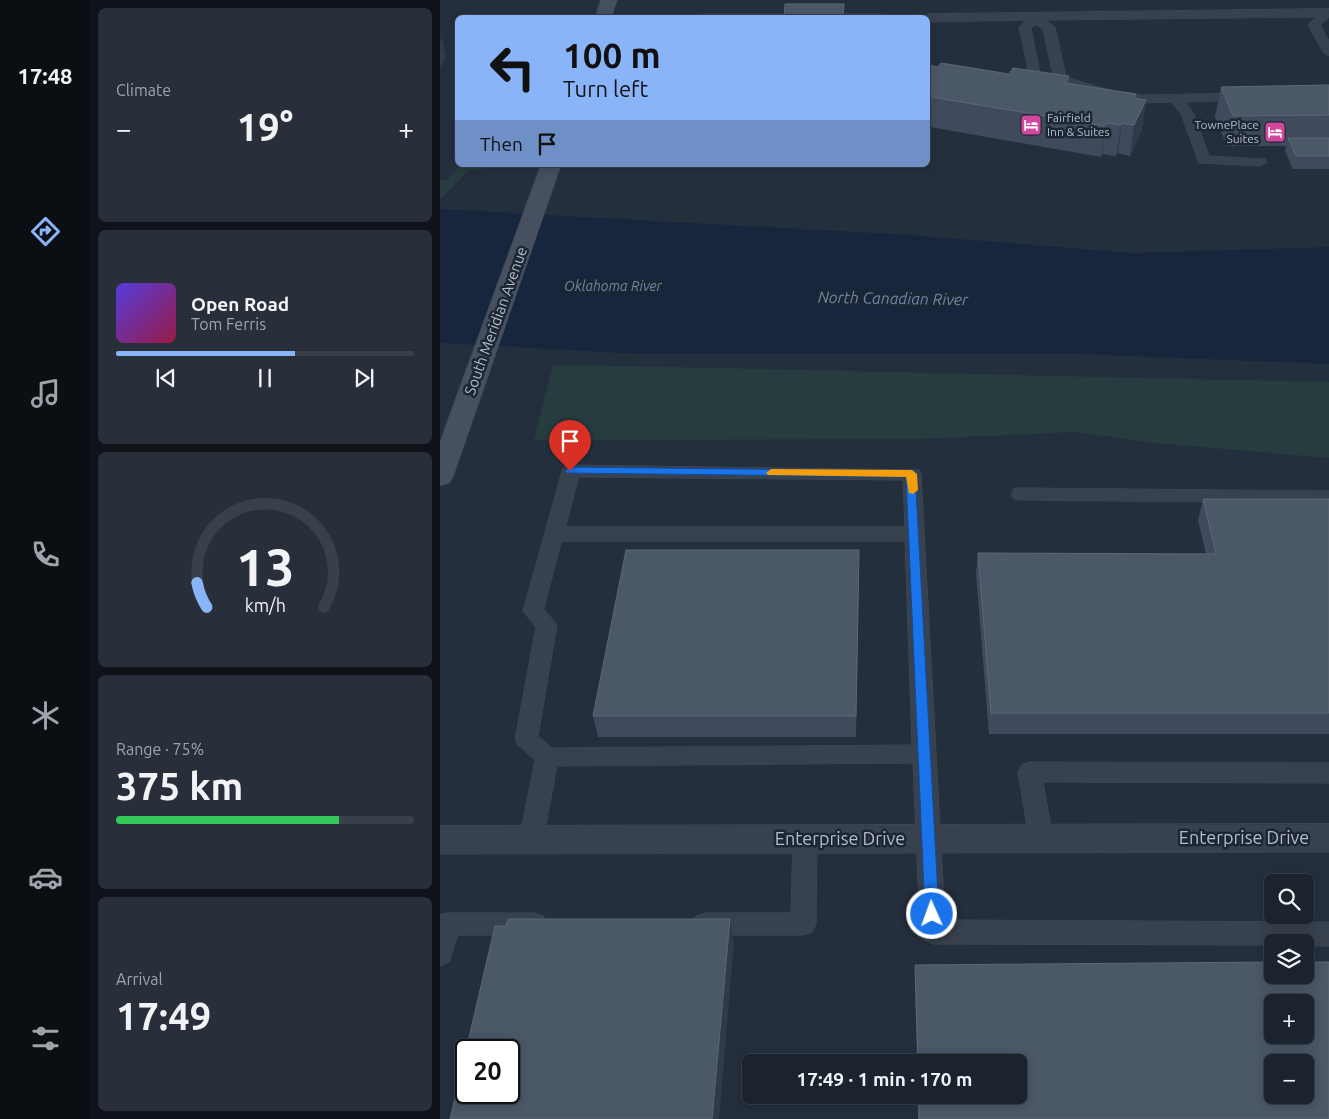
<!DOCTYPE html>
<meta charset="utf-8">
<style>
body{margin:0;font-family:Ubuntu,sans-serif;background:#282f3a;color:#f1f3f6;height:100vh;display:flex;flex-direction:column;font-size:19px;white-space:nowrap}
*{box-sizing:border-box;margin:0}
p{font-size:16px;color:#a0a4aa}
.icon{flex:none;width:28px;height:28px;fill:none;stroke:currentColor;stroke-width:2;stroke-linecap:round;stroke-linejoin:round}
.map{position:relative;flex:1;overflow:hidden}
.drawer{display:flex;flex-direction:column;gap:8px;padding:8px;background:#0f1319;width:350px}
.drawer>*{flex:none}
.top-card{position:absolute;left:15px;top:15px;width:475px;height:152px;border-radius:8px;box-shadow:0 2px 12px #0003,0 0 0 1px #39404a;background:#8ab4f8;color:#111;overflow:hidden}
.controls{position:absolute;left:824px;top:874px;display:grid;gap:10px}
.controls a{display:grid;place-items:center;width:50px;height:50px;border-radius:8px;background:#1b232e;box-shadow:0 2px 12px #0003,0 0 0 1px #39404a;font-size:25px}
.speed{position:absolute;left:15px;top:1039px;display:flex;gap:10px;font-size:25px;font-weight:700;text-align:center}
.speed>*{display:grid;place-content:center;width:65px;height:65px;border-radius:50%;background:#1b232e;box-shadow:0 2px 12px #0003,0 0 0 1px #39404a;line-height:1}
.speed .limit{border:2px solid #111;border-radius:8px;background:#fff;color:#111}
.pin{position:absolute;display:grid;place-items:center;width:42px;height:42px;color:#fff;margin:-51px -21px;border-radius:50% 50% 50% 0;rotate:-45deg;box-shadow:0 0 5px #0007}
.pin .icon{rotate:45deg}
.me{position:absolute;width:55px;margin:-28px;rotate:358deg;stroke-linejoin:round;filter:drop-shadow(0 0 4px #0008)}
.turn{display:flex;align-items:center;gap:18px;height:105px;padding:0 25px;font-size:22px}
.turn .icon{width:65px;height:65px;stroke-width:2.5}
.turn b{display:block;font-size:35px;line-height:42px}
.then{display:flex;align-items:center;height:48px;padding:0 25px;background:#0003;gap:10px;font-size:19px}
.big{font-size:38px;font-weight:600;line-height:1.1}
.drawer .widget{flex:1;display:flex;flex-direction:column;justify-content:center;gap:8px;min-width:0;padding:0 18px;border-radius:8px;background:#282f3a}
.drawer .dial{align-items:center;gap:0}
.dial svg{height:130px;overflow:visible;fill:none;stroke:#39404a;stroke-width:7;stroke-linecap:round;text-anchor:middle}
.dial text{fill:#f1f3f6;stroke:none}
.song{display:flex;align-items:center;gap:15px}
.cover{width:60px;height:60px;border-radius:8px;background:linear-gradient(135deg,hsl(250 70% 55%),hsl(340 70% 35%))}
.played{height:5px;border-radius:2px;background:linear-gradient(90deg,#8ab4f8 60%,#39404a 60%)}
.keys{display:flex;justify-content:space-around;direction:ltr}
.heat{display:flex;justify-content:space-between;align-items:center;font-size:28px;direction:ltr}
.charge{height:8px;border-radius:4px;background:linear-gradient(90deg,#34c759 75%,#39404a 0)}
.trip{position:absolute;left:302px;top:1054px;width:285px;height:50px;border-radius:8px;background:#1b232e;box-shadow:0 2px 12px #0003,0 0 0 1px #39404a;font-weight:600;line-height:50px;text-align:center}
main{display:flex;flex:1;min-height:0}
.menu{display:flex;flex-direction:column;width:90px;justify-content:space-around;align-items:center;background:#0b0e12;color:#a0a4aa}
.menu .icon{width:35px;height:35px}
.menu .current{color:#8ab4f8}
.menu b{font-size:22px;color:#f1f3f6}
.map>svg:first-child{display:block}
.green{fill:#263c3f}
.water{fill:#17263c}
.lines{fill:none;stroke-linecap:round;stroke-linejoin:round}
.lane-casing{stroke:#414a57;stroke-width:1}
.street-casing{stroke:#414a57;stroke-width:1}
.secondary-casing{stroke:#414a57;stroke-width:1}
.lane{fill:#38414e;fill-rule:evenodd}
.street{fill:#38414e;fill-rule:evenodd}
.secondary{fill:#465061;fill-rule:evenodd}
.wall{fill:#3f4b5c}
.shaded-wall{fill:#2f3b4b}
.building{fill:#4b5868;stroke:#5c6777;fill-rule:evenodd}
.route{fill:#1a73e8;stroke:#114b97}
.slow{fill:#f59e0b}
.labels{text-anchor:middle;stroke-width:5;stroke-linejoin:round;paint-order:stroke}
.far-poi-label{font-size:12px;fill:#b4bcc9;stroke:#1d2633;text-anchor:start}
.far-water-label{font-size:14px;font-style:italic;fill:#6d86a8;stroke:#1d2633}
.street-label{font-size:15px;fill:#b4bcc9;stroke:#1d2633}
.water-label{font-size:16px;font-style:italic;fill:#6d86a8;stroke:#1d2633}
.near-street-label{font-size:18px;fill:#b4bcc9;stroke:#1d2633}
</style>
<main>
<nav class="menu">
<b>17:48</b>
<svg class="icon current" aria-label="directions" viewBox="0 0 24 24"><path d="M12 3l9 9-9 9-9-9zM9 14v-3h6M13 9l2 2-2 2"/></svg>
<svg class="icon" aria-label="music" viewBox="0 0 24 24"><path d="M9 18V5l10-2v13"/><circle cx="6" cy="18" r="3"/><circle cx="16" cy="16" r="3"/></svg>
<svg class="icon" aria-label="phone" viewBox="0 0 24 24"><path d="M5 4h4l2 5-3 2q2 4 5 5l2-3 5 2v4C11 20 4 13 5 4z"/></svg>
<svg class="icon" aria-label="climate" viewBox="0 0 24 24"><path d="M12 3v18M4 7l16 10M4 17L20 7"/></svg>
<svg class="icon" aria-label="car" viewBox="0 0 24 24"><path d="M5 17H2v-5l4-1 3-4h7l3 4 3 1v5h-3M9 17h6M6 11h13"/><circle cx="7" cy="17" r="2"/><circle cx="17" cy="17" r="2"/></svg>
<svg class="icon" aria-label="filters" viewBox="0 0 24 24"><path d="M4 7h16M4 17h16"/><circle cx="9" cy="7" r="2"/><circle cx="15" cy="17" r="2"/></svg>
</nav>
<section class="drawer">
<div class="widget"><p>Climate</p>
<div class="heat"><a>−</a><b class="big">19°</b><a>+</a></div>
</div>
<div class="widget">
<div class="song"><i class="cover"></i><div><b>Open Road</b><p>Tom Ferris</p></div></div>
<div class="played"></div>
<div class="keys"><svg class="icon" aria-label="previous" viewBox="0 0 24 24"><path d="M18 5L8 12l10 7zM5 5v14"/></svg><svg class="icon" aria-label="pause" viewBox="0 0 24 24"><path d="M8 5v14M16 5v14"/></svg><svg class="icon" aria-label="next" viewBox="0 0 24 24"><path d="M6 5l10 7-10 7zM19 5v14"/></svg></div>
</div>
<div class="widget dial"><svg viewBox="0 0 100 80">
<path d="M14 69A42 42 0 1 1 86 69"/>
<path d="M14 69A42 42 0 0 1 8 54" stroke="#8ab4f8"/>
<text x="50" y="56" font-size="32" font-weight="700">13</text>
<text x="50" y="72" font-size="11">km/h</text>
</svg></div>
<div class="widget"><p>Range · 75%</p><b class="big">375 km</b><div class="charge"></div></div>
<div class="widget"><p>Arrival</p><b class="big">17:49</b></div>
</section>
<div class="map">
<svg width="889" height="1119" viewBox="0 0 889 1119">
<rect width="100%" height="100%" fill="#242f3e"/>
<path class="green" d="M20 165H49L46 169 28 171 0 199V180L8 179Z
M113 365C372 369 630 377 889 382V458L714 443 635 432 480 439 94 440Z"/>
<path class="water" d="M0 209 470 235 693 253 889 247V364L637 354H199L0 343Z"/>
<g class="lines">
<g class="lane-casing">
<path id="lane" d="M889 9V17L880 25 889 41V56L883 52 868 25 876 17 605 20 615 27 626 77 669 90 702 95 812 93 814 96 807 100 745 102 754 114 769 156 825 159 827 162 820 166 759 163 741 114 731 102 702 103 667 98 628 85 590 79 579 27 587 20 488 22V18H482L488 14ZM596 25 603 29 613 75 600 73 591 28Z
M258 14H447L453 18H252Z
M131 465 479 470 481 474 505 920 889 922V946H865V942H832V945L493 944 484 940 480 932 473 763 117 766 103 840 100 847 91 850 82 847 79 840 95 760 78 745 75 739 96 627 83 611 122 471 124 467ZM139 477 463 480 465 527H126ZM122 541H465L472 745 112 748 98 736 117 625 104 609Z
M581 488 889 491V503L581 500 574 499 571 494 574 489Z
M590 762 889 763V783L603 782 613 839 610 846 601 849 592 846 589 839 578 772 582 765Z
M365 829 374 832 377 839 376 924 372 932 363 935H265L256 932 252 924 256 916 265 913H351L353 839 356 832Z
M8 913H94L103 916 107 924 103 932 94 935H18L9 962 0 966V915Z"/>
</g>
<g class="street-casing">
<path id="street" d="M889 824V852L0 854V826Z"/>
</g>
<g class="secondary-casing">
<path id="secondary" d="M161 0H177L171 18H155Z
M101 165H121L13 477 9 483 0 486V442Z"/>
</g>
<use href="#lane" class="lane"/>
<use href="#street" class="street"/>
<use href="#secondary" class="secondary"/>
</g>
<path class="wall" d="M488 65 498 67 569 74 629 76 628 83 696 98 702 130 690 156 678 153 676 156 662 154 661 157 490 127V125L488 124Z
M889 85V169H853L845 151 846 146H787L775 117 781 87Z
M763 499H889V734H549L536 574 538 553 766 554 758 520Z
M419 571 416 737H158L153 716Z
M475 965 889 1119H478V1095H579V1062H477L475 984Z"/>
<path class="shaded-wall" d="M2 38 6 56 0 68V42Z
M706 100 702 130 690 156 694 125Z
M666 123 662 154 661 157 665 126Z
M682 123 678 153 676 156 681 125Z
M419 550V571L416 737V716Z
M290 919 294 943 279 1119H272Z"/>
<path class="building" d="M345 4H404L403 18H344Z
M501 63 569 74 573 68 629 76 625 83 696 94 694 98 706 100 694 125 682 123 681 125 666 123 665 126 491 97 492 95 488 94V65L498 67Z
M889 85V115L793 116 781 87Z
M848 138H889V156H856Z
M763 499H889V713H551L538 553 776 554Z
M186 550H419L416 716H153Z
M68 919H290L272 1119H10L55 926H66ZM26 1050H69V1092H26Z
M832 962V975H865V962H889V1119H479V1095H579V1062H478L475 965ZM832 1002H865V1035H832ZM832 1062H865V1095H832Z"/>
<path class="route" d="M130 467 475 471 499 914 497 918 492 920 487 918 485 914 466 477 127 473 125 471Z"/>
<path class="slow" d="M331 469 472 470 477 474 478 490 473 494 469 493 466 477 328 475 326 473Z"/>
<defs>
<g id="hotel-square" transform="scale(1.125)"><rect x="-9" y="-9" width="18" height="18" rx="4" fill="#d1479c" stroke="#1d2633"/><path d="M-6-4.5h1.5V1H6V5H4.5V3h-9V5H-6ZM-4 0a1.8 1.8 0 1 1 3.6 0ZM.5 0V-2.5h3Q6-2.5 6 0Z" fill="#fff"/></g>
</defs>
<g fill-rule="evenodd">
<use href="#hotel-square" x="591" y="125"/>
<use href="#hotel-square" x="835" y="132"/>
</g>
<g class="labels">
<g class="far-poi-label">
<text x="607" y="122">Fairfield<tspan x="607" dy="14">Inn &amp; Suites</tspan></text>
<text x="819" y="129" text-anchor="end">TownePlace<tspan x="819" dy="14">Suites</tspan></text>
</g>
<g class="far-water-label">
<text x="173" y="291">Oklahoma River</text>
</g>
<g class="street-label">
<text transform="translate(56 321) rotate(-70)" y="5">South Meridian Avenue</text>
</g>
<g class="water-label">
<text transform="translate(453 298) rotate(1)" y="6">North Canadian River</text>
</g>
<g class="near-street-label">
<text x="804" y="844">Enterprise Drive</text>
<text x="400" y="845">Enterprise Drive</text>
</g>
</g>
</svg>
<div class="controls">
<a><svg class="icon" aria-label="search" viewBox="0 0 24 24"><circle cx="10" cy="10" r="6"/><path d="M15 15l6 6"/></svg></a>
<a><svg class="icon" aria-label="layers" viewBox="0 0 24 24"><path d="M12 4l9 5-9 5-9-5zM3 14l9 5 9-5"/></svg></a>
<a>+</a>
<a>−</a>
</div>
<div class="speed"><div class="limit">20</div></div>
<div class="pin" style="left:130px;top:471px;background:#d93025"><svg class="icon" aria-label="arrive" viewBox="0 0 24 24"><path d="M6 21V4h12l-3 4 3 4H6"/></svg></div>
<svg class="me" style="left:492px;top:914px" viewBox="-20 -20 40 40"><circle r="17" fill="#1a73e8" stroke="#fff" stroke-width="3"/><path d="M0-11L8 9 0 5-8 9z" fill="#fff"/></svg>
<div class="trip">17:49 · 1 min · 170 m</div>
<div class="top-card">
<div class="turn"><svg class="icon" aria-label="left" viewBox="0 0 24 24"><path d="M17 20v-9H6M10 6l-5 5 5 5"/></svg><div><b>100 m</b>Turn left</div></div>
<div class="then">Then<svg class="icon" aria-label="arrive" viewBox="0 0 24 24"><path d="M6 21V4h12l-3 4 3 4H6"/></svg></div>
</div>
</div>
</main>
